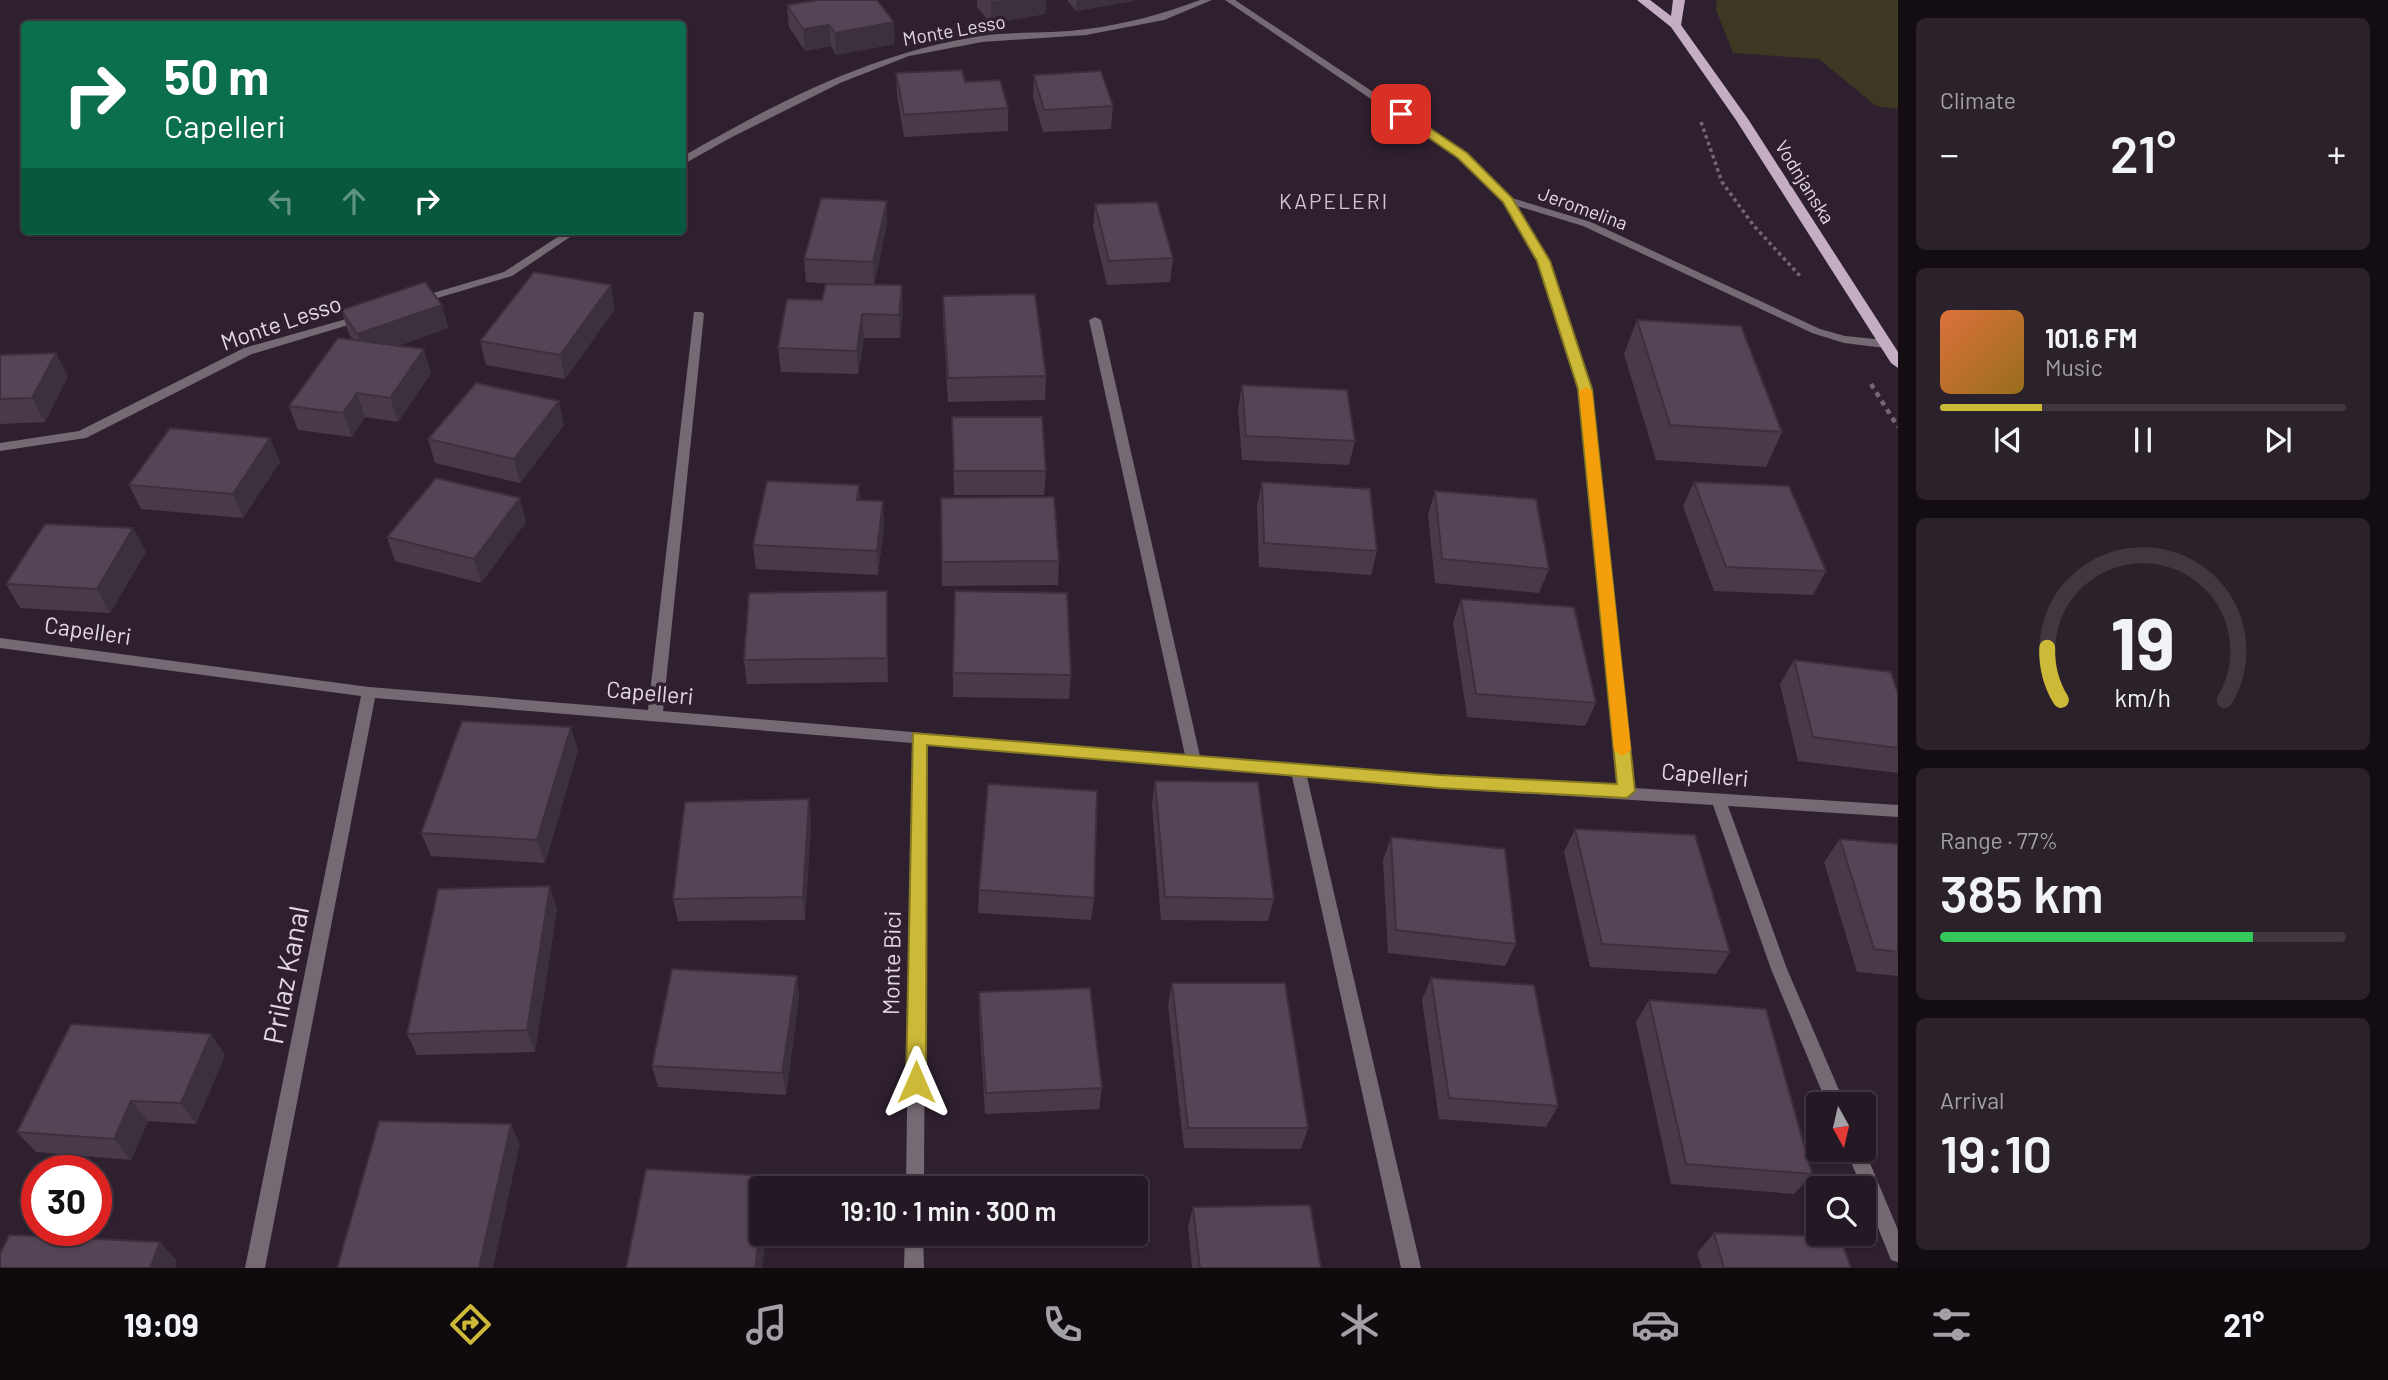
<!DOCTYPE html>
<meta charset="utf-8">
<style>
body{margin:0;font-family:Barlow,sans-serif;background:#2b212b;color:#f1f3f6;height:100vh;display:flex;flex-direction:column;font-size:26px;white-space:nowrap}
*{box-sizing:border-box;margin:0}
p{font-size:23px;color:#a3a0a6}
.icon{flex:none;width:38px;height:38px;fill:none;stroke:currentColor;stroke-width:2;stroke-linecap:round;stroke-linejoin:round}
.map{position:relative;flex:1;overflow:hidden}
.panel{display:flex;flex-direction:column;gap:18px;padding:18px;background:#130d13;width:490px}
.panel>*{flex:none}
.hud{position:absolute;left:21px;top:21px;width:665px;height:214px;border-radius:7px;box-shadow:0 2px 5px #0004,0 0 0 2px #403741;background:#0b6e4f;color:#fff;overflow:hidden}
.needle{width:46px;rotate:172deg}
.controls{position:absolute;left:1806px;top:1092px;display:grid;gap:14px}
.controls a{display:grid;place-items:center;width:70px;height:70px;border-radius:7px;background:#231823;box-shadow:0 2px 5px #0004,0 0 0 2px #403741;font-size:35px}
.speed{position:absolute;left:21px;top:1155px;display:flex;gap:14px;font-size:35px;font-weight:700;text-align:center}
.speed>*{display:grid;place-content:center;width:91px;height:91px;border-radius:50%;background:#231823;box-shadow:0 2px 5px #0004,0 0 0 2px #403741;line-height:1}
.speed .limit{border:10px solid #d22;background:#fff;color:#111}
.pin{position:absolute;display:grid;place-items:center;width:60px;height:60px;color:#fff;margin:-30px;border-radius:14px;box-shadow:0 4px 10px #0006}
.me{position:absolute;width:77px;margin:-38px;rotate:0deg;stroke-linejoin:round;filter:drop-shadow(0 0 5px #0008)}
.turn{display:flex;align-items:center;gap:24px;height:147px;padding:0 28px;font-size:32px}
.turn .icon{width:91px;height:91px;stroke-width:2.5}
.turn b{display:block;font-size:49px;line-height:60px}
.lanes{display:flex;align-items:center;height:66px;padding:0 28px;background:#0003;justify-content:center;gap:35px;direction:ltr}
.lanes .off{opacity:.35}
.big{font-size:52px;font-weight:600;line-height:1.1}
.panel .card{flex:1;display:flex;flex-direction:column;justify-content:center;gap:10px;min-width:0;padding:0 24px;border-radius:10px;background:#2b212b}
.panel .dial{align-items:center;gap:0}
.dial svg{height:182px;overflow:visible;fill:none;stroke:#403741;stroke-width:7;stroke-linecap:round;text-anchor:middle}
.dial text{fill:#f1f3f6;stroke:none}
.song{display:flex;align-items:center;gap:21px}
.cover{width:84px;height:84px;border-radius:10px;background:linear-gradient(135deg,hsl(20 70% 55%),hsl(40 70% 35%))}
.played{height:7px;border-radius:4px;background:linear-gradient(90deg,#cdb938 25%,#403741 25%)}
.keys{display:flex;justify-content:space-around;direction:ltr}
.heat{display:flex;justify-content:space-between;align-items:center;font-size:38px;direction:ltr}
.charge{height:10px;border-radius:5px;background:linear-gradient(90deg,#34c759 77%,#403741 0)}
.trip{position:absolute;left:749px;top:1176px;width:399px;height:70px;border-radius:7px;background:#231823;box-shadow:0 2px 5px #0004,0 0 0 2px #403741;font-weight:600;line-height:70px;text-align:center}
.tab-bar{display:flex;height:112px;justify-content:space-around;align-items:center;background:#0e0a0e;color:#a3a0a6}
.tab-bar .icon{width:49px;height:49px}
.tab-bar .active{color:#cdb938}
.tab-bar b{font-size:32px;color:#f1f3f6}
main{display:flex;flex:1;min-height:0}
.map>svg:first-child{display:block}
.green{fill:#3c3823}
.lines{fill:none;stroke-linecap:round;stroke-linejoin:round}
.path-far1{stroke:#746674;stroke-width:3.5;stroke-dasharray:3.5 3.5;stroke-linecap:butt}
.path{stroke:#746674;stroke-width:4.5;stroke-dasharray:5 5;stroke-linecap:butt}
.street{fill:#756a74;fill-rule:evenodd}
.primary{fill:#c5aec4;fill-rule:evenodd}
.wall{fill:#493a49}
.shaded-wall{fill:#3c303c}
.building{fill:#545;stroke:#3c303c;stroke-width:2}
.route{fill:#cdb938;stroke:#857824;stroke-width:2}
.slow{fill:#f59e0b}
.labels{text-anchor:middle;stroke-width:7;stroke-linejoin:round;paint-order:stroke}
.far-street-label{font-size:19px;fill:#e4d9e3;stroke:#2f202f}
.far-neighbourhood-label{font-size:21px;letter-spacing:2px;fill:#d5c1d4;stroke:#2f202f}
.street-label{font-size:23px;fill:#e4d9e3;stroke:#2f202f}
.near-street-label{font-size:28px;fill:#e4d9e3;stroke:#2f202f}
</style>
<main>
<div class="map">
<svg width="1898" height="1268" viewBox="0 0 1898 1268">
<rect width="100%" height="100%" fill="#2f202f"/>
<path class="green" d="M1717 0H1898V109L1876 106 1819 59 1733 53 1716 10Z"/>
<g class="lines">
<path class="path-far1" d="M1701 122 1722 182 1754 226 1801 277"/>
<path class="path" d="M1871 384 1898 427"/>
<path class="street" d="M1200 0H1212L1164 20 1086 35 982 42 909 56 840 83 732 137 682 165V157C775 103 874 52 981 36 1016 31 1052 34 1087 29 1126 24 1163 14 1200 0Z
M1225 0H1235L1466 154 1512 198 1591 222 1820 329 1845 336 1885 340 1891 344 1885 348 1844 343 1812 333 1583 226 1517 206 1549 261 1591 389 1634 788 1898 805V817L1728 806 1787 969 1845 1104H1827L1771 969 1713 805 1439 788 1307 777 1421 1268H1401L1292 776 926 745 924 1188H906L912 743 375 698 265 1268H245L361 696 0 648V638L369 687 648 710 694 312H702L704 314 663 711 1185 755 1089 320 1095 317 1101 320 1200 756 1439 776 1619 787 1579 389 1539 261 1504 202 1458 158Z
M567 231H579L512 276 417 304 411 301 413 299 504 272Z
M364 314 370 317 368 319 252 354 86 438 0 451V443L79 431 244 348Z
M1864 1149 1898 1230V1262L1891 1260 1864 1193V1188H1862L1846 1150Z
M905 1234H923L924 1268H904Z"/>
<path class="primary" d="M1637 0H1650L1671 16 1673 0H1685L1681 25 1748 119 1898 352V368L1891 363 1736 120 1671 27Z"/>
</g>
<path class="wall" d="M977 0H1046L1045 14 991 24 977 7Z
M1067 0H1133V1L1076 11Z
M787 5 895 44 836 55 831 46 805 51 789 27Z
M896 73 965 82 1008 108V131L904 137 897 95Z
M1034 75 1113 106 1111 129 1043 132 1033 97Z
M1095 204 1173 258 1170 282 1107 285 1093 227Z
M887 224 874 285 903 309 900 338H864L858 374 781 372 778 348 822 300 833 284 806 282 804 259Z
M943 296 1046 376 1045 400 948 402 943 319Z
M442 305 448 328 398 346 431 373 398 422 365 417 352 437 298 430 289 406 353 340 349 334 341 310Z
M615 309 565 379 486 365 480 341Z
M1637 320 1782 432 1766 467 1656 460 1624 354Z
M0 355 68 376 45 422 0 424Z
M1242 385 1355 441 1349 465 1242 460 1238 409Z
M952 417 1046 471 1044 495H954Z
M564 425 520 483 435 463 428 439Z
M270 438 280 462 243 518 141 509 129 485Z
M1262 482 1377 551 1371 575 1259 567 1257 506Z
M1694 482 1826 571 1813 595 1714 591 1683 506Z
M1435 491 1549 569 1539 593 1435 583 1428 515Z
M941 498 1059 561 1058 585 942 586Z
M860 501H883L884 525 878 575 756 569 753 545Z
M526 522 481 583 395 561 387 537Z
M133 528 146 552 110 613 20 608 6 584Z
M887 591 888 682 747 684 744 660Z
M1461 599 1596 703 1585 726 1467 717 1453 623Z
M1794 660 1898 694V773L1798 761 1780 684Z
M953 673 1071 675 1069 699 953 697Z
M578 750 545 863 431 856 421 833Z
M1155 781 1274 899 1268 921 1161 920 1152 805Z
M809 799 811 823 805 920 678 921 673 899Z
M1575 829 1730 952 1716 974 1590 967 1564 852Z
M1391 837 1516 944 1505 966 1388 953 1383 860Z
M1840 839 1898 844V976L1857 972 1824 862Z
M979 890 1094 898 1091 920 978 913Z
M557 909 535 1052 417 1055 407 1034Z
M797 976 799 998 786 1095 658 1087 652 1066Z
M1431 978 1558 1106 1546 1127 1439 1119 1422 1000Z
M1172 983 1308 1128 1301 1149 1184 1148 1168 1005Z
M979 992 1102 1088 1099 1109 985 1114 979 1014Z
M1649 1000 1812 1174 1794 1194 1671 1184 1636 1022Z
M225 1055 196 1124 148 1121 131 1160 36 1152 17 1132Z
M1193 1207 1321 1268H1192L1188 1227Z
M1714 1233 1851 1268H1702L1697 1253Z"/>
<path class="shaded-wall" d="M1003 0H1046L1045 14 991 24V2Z
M1077 0H1133V1L1076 11Z
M894 22 895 44 836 55 835 33Z
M829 25 831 46 805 51 803 29Z
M887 201V224L874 286 873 262Z
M611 285 615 309 565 379 560 355Z
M902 285 903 309 900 338 899 315Z
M442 305 448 328 365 358 357 334Z
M862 314 864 338 858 374 857 351Z
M424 349 431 373 398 422 390 398Z
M56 353 68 376 45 422 32 398Z
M357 393 365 417 352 437 343 413Z
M559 401 564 425 520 483 514 459Z
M270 438 280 462 243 518 233 494Z
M859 485 861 509 857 500Z
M520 498 526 522 481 583 474 559Z
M883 501 884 525 878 575 877 551Z
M133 528 146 552 110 613 97 589Z
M887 591 888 615V682L887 658Z
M571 727 578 750 545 863 537 840Z
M809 799 811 823 805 920 803 897Z
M550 886 557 909 535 1052 527 1030Z
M797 976 799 998 786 1095 782 1073Z
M211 1034 225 1055 196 1124 181 1103Z
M131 1101 148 1121 131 1160 114 1139Z
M511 1124 520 1144 493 1268H479Z
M769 1176 771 1188H767Z
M761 1225V1234H767L762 1268H755Z
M160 1242 177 1261 175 1268H150Z"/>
<path class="building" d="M818 0H877L894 22 835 33 829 25 803 29 787 5Z
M962 70 965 82 1000 80 1008 108 904 115 896 73Z
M1101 71 1113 106 1044 110 1034 75Z
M821 198 887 201 873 262 804 259Z
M1157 202 1173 258 1109 261 1095 204Z
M534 272 611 285 560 355 480 341Z
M425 282 442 305 357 334 341 310Z
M826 284 902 285 899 315 862 314 857 351 778 348 787 299 822 300Z
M1035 294 1046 376 948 378 943 296Z
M1637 320 1741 326 1782 432 1670 425Z
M338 338 424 349 390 398 357 393 343 413 289 406Z
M56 353 32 398 0 399V355Z
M476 383 559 401 514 459 428 439Z
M1242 385 1347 390 1355 441 1246 436Z
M952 417H1042L1046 471H954Z
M170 428 270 438 233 494 129 485Z
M436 478 520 498 474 559 387 537Z
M767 481 859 485 857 500 883 501 877 551 753 545Z
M1262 482 1370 489 1377 551 1264 543Z
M1694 482 1789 486 1826 571 1726 567Z
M1435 491 1536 499 1549 569 1442 559Z
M1054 497 1059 561 942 562 941 498Z
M45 524 133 528 97 589 6 584Z
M887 591V658L744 660 749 593Z
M955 591 1067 593 1071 675 953 673Z
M1461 599 1574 607 1596 703 1476 694Z
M1794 660 1891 672 1898 694V748L1813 737Z
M462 721 571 727 537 840 421 833Z
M1155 781 1258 782 1274 899 1165 897Z
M988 784 1097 791 1094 898 979 890Z
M809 799 803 897 673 899 685 802Z
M1575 829 1695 835 1730 952 1602 944Z
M1391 837 1505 849 1516 944 1396 930Z
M1840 839 1898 844V952L1874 949Z
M550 886 527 1030 407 1034 438 889Z
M672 969 797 976 782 1073 652 1066Z
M1431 978 1534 985 1558 1106 1449 1098Z
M1172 983H1285L1308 1128H1188Z
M1090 988 1102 1088 986 1093 979 992Z
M1649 1000 1766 1009 1812 1174 1686 1164Z
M71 1024 211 1034 181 1103 131 1101 114 1139 17 1132Z
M379 1121 511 1124 479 1268H337Z
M646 1169 769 1176 767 1188H761V1225L755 1268H626Z
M1310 1205 1321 1268H1200L1193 1207Z
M1714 1233 1840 1237 1851 1268H1724Z
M9 1235 160 1242 150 1268H0V1254Z"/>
<path class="route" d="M1397 111H1404L1467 153 1512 198 1550 261 1592 389 1635 791 1627 798 1439 788 927 745 926 1082 923 1089 916 1092 909 1089 906 1082 913 733 1439 775 1617 784 1578 389 1537 261 1503 202 1458 158 1397 116Z"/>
<path class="slow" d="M1586 387 1592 391 1631 750 1622 756 1614 750 1579 391Z"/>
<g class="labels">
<g class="far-street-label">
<text transform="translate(954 30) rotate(-10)" y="7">Monte Lesso</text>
<text transform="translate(1805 182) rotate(58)" y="7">Vodnjanska</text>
<text transform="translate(1583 208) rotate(20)" y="7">Jeromelina</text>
</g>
<g class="far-neighbourhood-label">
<text x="1334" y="209">KAPELERI</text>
</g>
<g class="street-label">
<text transform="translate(281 323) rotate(-19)" y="8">Monte Lesso</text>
<text transform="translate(88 631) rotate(8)" y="8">Capelleri</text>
<text transform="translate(650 693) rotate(5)" y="8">Capelleri</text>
<text transform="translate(1705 775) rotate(5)" y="8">Capelleri</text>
<text transform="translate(892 963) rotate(-89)" y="8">Monte Bici</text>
</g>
<g class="near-street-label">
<text transform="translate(286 975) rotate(-79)" y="10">Prilaz Kanal</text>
</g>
</g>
</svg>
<div class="controls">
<a><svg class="needle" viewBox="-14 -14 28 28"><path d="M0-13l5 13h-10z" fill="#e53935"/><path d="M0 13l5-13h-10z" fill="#a3a0a6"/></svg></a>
<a><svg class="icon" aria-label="search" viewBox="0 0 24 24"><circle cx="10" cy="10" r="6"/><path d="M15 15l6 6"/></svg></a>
</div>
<div class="speed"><div class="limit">30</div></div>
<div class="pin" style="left:1401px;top:114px;background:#d93025"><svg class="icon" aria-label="arrive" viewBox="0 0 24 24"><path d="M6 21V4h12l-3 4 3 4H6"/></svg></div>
<svg class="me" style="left:916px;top:1082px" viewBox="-20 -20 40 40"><path d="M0-17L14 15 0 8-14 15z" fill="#cdb938" stroke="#fff" stroke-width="4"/></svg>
<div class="trip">19:10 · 1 min · 300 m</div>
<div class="hud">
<div class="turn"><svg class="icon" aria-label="right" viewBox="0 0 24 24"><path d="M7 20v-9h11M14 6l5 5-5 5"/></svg><div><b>50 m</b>Capelleri</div></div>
<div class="lanes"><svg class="icon off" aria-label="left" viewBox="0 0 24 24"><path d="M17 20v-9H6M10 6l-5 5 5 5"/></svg><svg class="icon off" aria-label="ahead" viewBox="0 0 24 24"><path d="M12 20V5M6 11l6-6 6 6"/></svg><svg class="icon" aria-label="right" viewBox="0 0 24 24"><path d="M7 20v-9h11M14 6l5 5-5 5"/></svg></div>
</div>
</div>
<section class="panel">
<div class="card"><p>Climate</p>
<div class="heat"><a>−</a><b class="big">21°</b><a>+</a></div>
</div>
<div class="card">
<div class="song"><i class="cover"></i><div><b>101.6 FM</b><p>Music</p></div></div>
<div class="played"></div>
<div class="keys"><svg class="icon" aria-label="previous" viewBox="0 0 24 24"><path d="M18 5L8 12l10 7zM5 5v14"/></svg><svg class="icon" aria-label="pause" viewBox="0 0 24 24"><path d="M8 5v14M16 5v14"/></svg><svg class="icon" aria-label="next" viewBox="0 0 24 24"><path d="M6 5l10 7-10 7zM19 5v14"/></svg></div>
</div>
<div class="card dial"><svg viewBox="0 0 100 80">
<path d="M14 69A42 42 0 1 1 86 69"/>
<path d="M14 69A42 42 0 0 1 8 46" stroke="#cdb938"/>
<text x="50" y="56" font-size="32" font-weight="700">19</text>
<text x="50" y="72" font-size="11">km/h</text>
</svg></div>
<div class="card"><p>Range · 77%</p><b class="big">385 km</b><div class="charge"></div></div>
<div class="card"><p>Arrival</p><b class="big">19:10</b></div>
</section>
</main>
<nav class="tab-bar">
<b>19:09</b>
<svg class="icon active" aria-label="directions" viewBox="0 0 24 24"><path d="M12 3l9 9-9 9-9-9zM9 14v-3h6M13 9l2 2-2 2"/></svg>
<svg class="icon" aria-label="music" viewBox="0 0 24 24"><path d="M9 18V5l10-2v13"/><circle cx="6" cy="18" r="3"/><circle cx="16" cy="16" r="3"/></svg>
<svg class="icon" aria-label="phone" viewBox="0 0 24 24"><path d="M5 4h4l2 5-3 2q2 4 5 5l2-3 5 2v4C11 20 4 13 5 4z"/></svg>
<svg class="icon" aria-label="climate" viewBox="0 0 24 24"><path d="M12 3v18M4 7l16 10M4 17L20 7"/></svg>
<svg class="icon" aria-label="car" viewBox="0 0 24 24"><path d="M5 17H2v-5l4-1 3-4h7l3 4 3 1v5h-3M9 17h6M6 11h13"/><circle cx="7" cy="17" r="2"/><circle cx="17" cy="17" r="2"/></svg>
<svg class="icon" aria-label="filters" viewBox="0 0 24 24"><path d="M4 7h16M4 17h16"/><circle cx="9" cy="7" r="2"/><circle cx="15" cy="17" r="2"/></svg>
<b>21°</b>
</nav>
